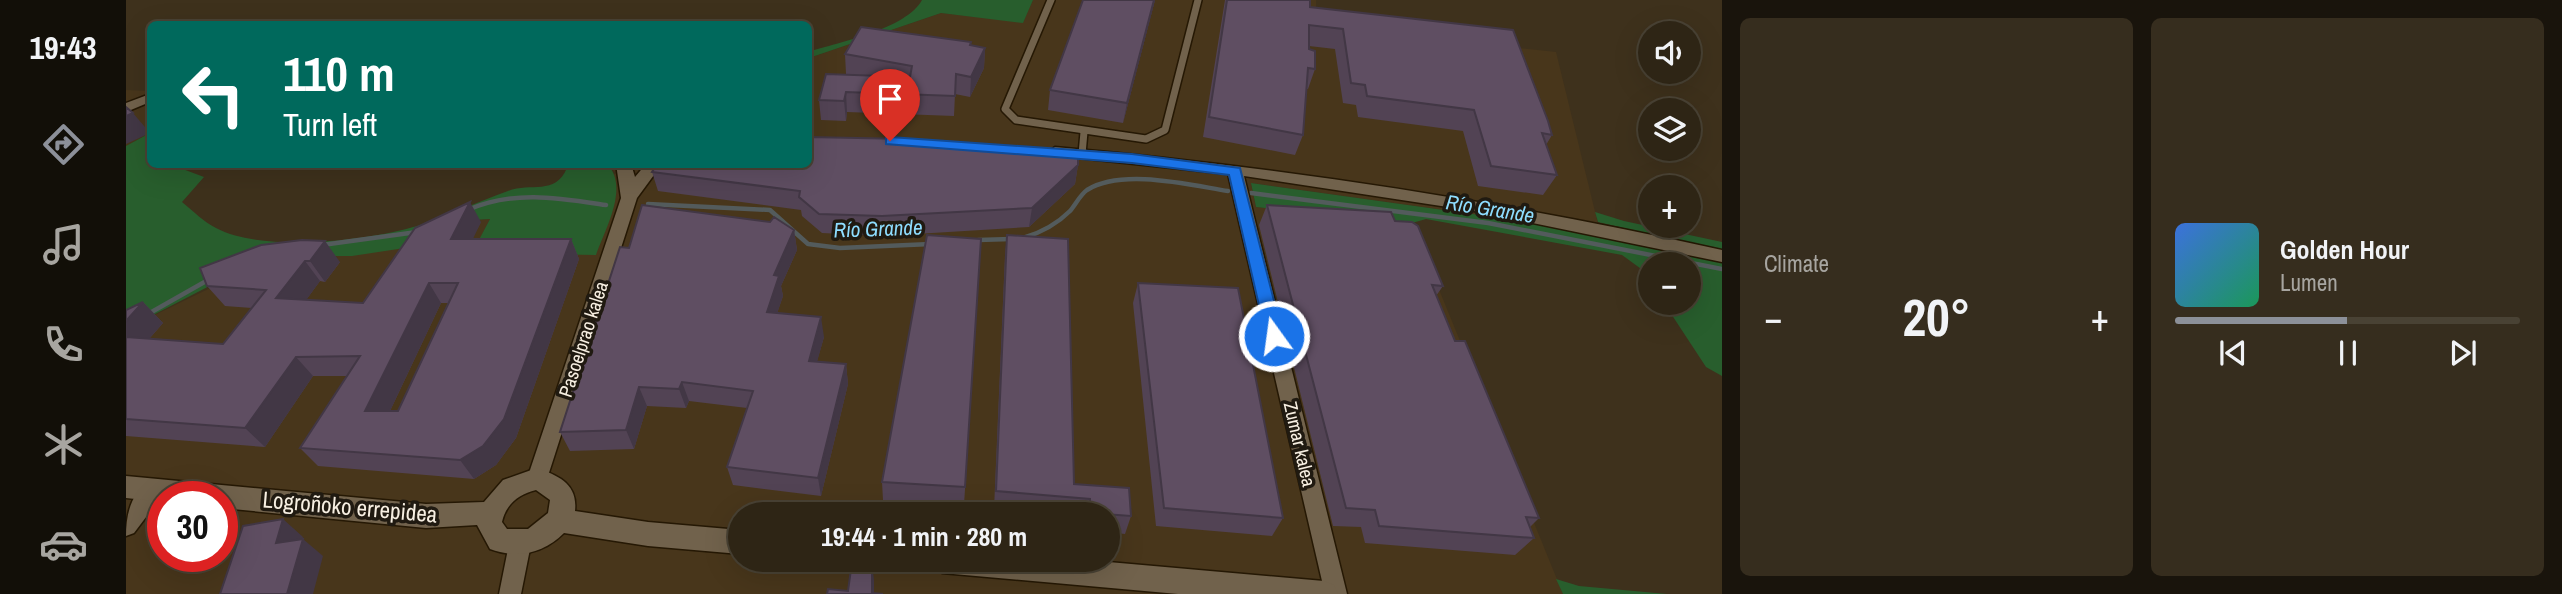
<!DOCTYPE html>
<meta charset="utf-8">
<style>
body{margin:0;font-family:"Archivo Narrow",sans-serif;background:#362d1e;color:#f1f3f6;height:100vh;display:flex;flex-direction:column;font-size:26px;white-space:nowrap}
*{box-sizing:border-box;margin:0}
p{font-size:23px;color:#a7a5a0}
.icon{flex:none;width:38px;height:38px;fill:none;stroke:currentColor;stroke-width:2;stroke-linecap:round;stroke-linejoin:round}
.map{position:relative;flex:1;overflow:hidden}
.details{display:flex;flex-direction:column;gap:18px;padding:18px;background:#19140c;width:840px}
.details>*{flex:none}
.banner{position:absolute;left:21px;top:21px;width:665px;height:147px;border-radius:10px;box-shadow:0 7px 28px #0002,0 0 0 2px #494234;background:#00695c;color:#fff;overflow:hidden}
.tools{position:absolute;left:1512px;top:21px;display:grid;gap:14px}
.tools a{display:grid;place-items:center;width:63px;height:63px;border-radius:50%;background:#2e2515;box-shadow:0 7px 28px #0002,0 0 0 2px #494234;font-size:35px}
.speed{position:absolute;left:21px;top:481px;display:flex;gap:14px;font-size:35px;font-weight:700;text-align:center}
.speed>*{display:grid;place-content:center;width:91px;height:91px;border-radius:50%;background:#2e2515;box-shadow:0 7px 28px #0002,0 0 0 2px #494234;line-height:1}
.speed .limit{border:10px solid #d22;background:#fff;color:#111}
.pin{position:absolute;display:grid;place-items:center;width:60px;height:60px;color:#fff;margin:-72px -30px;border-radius:50% 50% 50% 0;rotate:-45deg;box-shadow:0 0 7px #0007}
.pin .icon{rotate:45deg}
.me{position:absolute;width:77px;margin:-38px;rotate:346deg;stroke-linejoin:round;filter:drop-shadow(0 0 5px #0008)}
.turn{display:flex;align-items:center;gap:24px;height:147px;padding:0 21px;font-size:32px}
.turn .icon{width:91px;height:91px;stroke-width:2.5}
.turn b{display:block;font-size:49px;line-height:60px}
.big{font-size:52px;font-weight:800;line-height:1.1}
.details .card{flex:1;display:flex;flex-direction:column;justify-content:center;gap:10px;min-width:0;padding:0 24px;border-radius:10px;background:#362d1e}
.song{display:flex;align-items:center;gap:21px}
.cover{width:84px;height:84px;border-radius:10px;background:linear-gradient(135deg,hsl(220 70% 55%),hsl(150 70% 35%))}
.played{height:7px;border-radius:4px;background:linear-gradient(90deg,#8c9099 50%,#494234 50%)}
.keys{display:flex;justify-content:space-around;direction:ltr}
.heat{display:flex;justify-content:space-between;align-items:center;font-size:38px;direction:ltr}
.details .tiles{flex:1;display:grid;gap:18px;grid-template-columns:repeat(2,1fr)}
.trip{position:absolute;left:602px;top:502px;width:392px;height:70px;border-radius:35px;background:#2e2515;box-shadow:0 7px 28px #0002,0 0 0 2px #494234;font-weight:800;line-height:70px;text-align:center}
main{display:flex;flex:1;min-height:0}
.dock{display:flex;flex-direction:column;width:126px;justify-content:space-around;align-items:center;background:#120f08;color:#a7a5a0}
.dock .icon{width:49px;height:49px}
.dock .active{color:#8c9099}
.dock b{font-size:32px;color:#f1f3f6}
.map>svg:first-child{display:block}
.built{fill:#48361b;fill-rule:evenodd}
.green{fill:#285e2d}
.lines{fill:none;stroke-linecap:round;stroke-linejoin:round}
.stream{stroke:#535b5c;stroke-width:4.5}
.lane-casing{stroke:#251804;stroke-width:10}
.street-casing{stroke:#251804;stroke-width:3}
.secondary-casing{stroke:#251804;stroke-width:3}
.lane{stroke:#71624c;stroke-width:7}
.street{fill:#71624c;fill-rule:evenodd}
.secondary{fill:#71624c;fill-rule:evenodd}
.wall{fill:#524354;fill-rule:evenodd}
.shaded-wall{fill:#423745}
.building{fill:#5f4e62;stroke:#423745;stroke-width:2;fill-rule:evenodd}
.route{fill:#1a73e8;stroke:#114b97;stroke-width:2}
.labels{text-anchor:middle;stroke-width:7;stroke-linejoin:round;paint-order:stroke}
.street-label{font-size:19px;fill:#f7efe2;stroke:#201a11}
.water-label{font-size:21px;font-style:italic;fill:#8eddff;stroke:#201a11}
.near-street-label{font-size:23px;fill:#f7efe2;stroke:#201a11}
</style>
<main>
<nav class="dock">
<b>19:43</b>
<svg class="icon active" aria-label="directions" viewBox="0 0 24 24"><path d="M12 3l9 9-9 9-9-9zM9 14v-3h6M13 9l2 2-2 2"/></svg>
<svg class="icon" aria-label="music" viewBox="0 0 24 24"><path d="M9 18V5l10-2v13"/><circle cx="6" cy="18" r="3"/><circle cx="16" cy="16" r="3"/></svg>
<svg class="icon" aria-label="phone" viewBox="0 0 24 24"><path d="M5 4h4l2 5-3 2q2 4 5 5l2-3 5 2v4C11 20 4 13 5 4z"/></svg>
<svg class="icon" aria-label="climate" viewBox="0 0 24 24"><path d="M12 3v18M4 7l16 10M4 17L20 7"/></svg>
<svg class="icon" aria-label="car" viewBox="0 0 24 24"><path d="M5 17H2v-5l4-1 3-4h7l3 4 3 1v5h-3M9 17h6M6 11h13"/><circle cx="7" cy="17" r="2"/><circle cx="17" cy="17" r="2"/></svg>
</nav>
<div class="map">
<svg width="1596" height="594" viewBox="0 0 1596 594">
<rect width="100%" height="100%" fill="#3e311c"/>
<path class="built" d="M907 0H1190V26L1430 52 1474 232 1125 183 1130 207 1286 223 1437 594H0V329L140 261 308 240 347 220 364 219 347 253 490 173 482 165 682 164 683 58 815 13 897 22ZM37 497H96V556H37ZM614 514H982V560H614Z
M0 90 24 91V133L0 146Z"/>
<path class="green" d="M796 0H907L897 23 815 13 683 58 682 52C714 42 780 29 796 0Z
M24 133V143L20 146 24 152V164L46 165 78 177 56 202C67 211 78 222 90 228 137 253 241 241 291 226 322 216 351 202 382 191 405 182 429 196 441 168L434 165H482C503 188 479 229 470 255L346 253 364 219 347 220 292 246 226 256H167L99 278 0 329V146Z
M1125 183 1474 232 1596 259V376L1580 367 1538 303H1563V264H1524V281L1518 271 1496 255 1300 219 1286 223 1130 207Z
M1469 212 1498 221 1596 242V251L1472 222Z
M1430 579 1453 586 1541 594H1437Z"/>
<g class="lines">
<path class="stream" d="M1125 193 1362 223 1596 269
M522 204 644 210 682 244 714 248 805 244
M344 209C389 190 433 198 480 205
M897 238C914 233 931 224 944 211 950 204 954 195 961 190 996 168 1064 185 1102 191
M852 240 885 239
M196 245 291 232
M22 314 82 280"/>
<g class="lane-casing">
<path id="lane" d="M925 0 879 109 890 120 1020 139 1039 130 1072 0
M956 154 958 132"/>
</g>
<g class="street-casing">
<path id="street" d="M24 94V102L0 112V103Z
M929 147C1154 167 1375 201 1596 250V262L1348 211 1118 176 1221 594H1199L1102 174 924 155 922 152Z
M490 164H505L509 177 520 164H536L511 198 421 479 418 485 411 488 404 485 401 479 495 198Z
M29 480 36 482 39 489 36 496 8 533 0 536C0 514 5 489 29 480Z
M394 534 402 537 405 544 395 594H373L383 544 386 537Z"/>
</g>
<g class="secondary-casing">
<path id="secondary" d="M411 468C433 476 452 484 449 511L522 522 614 530V554L522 546 438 533C417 554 391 559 364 549L351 525 300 528 96 508V497H37V502L0 498V476L300 504 358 502 377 480ZM410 490 424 500 422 513 402 529H381L376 522C380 504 393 494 410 490Z
M803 560H960L1198 581 1208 585 1212 594H1052L816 573 807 569Z"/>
</g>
<use href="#lane" class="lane"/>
<use href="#street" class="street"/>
<use href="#secondary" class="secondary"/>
</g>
<path class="wall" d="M1029 0 997 123 922 110 924 90Z
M1099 0H1184V7L1426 135 1420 145 1431 175 1417 195 1352 186 1337 131 1232 117 1230 105 1217 103 1209 49 1183 46V49L1189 69 1182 89H1180L1177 135 1169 155 1077 137Z
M845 42V46L859 48 858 68 844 97 829 94 828 116 721 112 720 121 695 120 693 100 727 75 720 74 719 54Z
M952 165 949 184 903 227 757 236 696 233 676 216 675 210 532 191 526 172Z
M1141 205 1269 221 1317 286 1310 296 1329 341 1413 518 1404 527 1408 538 1389 555 1239 543 1235 527 1207 526 1133 225Z
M355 222 346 239H445L453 259 390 438 370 465 348 479 192 466 174 448 221 376H187L139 447 0 436V310L17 302 37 323 23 339 97 344 126 308 99 306 81 286 135 245 214 262 199 282 194 281 180 300 237 303ZM315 303H322L272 411H264Z
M644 222 668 230 671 250 655 286 657 296 651 313 698 337 691 361 720 364 722 384 695 496 607 485 601 467 621 408 563 401 560 408 521 406 508 449 444 451 434 432 503 248Z
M881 235 948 484 1005 516 999 534 982 532V514H935L868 509 879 255Z
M855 239 838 505 757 500 756 482Z
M1012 283 1157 518 1146 536 1030 526 1007 303Z"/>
<path class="shaded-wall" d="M1028 0H1029L997 123 1001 103Z
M859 48 858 68 844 97 845 77Z
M720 92 721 112 720 121 718 101Z
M7 113 24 133 0 144V116Z
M952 165 949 184 903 227 906 208Z
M344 202 355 222 337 260 325 239Z
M668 230 671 250 655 286 657 296 645 332 641 312 648 275Z
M445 239 453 259 390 438 370 465 348 479 334 460Z
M199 241 214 262 199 282 184 261Z
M179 261 194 281 167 318 150 298Z
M303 283 315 303 255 430 239 411Z
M17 302 37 323 8 356 0 348V321Z
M695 317 698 337 686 380 683 361Z
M170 357 187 376 139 447 119 428Z
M720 364 722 384 695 496 692 478Z
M556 382 563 401 560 408 553 389Z
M513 387 521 406 508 449 500 430Z
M157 519 177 537 170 561 150 543Z
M177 539 197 556 187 594H161Z
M746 564 748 580V594H746Z"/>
<path class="building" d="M957 0H1028L1001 103 924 90Z
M1101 0H1184V7L1387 30 1422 121 1426 135 1416 133 1431 175 1365 166 1348 110 1241 96 1239 85 1225 83 1217 29 1183 25V49L1189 51V69L1182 68 1177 135 1083 117Z
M735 27 845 42 844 45 859 48 845 77 830 74 829 96 720 92 718 101 693 100 700 74 784 77 786 66 719 54Z
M0 107 7 113 0 116Z
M682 137 782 139 952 151V165L906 208 756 216 693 214 673 197 674 191 526 172 531 164H682Z
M344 202 325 239H445L378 419 357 446 334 460 174 448 234 356 170 357 119 428 0 419V337L97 344 140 290 81 286 74 268 135 245 176 240 199 241 184 261H179L150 298 237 303 289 228ZM303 283H332L272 411H239Z
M516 205 644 222 648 217 668 230 648 275 653 276 641 312 695 317 683 361 720 364 692 478 601 467 627 391 556 382 553 389 513 387 500 430 434 432 494 247 503 248Z
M1141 205 1265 212 1269 221 1286 222 1292 226 1317 286 1306 285 1329 341H1339L1413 518 1400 517 1408 538 1253 526 1249 510 1220 508Z
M801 235 855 239 839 487 756 482Z
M881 235 942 239 948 484 1003 488 1005 516 964 513V499L870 491Z
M1012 283 1112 288 1157 518 1038 508Z
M17 302 0 321V310Z
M157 519 150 543 177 539 161 594H94L117 526Z
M726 562 746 564V593L757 594H701L702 589 722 591Z"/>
<path class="route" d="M764 137 1006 154 1114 168 1157 336 1148 343 1140 336 1103 175 1006 163 760 144V138Z"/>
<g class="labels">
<g class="street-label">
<text transform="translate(457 339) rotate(-72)" y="7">Pasoelprao kalea</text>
<text transform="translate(1174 444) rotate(77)" y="7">Zumar kalea</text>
</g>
<g class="water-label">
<text transform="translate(1364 209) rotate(9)" y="7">Río Grande</text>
<text transform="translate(752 229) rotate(-2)" y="7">Río Grande</text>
</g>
<g class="near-street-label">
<text transform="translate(224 507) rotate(5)" y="8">Logroñoko errepidea</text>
</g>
</g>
</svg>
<div class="tools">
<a><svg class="icon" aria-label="sound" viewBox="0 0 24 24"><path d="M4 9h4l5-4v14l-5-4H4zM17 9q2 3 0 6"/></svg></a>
<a><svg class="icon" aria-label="layers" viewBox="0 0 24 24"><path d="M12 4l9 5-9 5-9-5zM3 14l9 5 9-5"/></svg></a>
<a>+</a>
<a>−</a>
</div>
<div class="speed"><div class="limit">30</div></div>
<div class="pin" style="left:764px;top:141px;background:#d93025"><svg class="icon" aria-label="arrive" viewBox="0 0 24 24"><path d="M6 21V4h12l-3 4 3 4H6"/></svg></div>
<svg class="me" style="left:1148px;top:336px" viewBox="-20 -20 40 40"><circle r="17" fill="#1a73e8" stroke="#fff" stroke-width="3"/><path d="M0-11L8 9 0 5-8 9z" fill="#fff"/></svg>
<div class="trip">19:44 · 1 min · 280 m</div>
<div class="banner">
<div class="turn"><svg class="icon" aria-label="left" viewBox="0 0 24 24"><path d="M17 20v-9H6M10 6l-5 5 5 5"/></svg><div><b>110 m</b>Turn left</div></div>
</div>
</div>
<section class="details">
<div class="tiles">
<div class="card"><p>Climate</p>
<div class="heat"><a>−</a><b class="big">20°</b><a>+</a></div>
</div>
<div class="card">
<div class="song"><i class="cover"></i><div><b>Golden Hour</b><p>Lumen</p></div></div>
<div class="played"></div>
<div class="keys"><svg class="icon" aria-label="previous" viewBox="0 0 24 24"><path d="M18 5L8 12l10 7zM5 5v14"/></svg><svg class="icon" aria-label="pause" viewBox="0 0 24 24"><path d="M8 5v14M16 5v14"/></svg><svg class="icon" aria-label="next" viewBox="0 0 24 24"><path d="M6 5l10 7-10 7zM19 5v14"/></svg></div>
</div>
</div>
</section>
</main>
